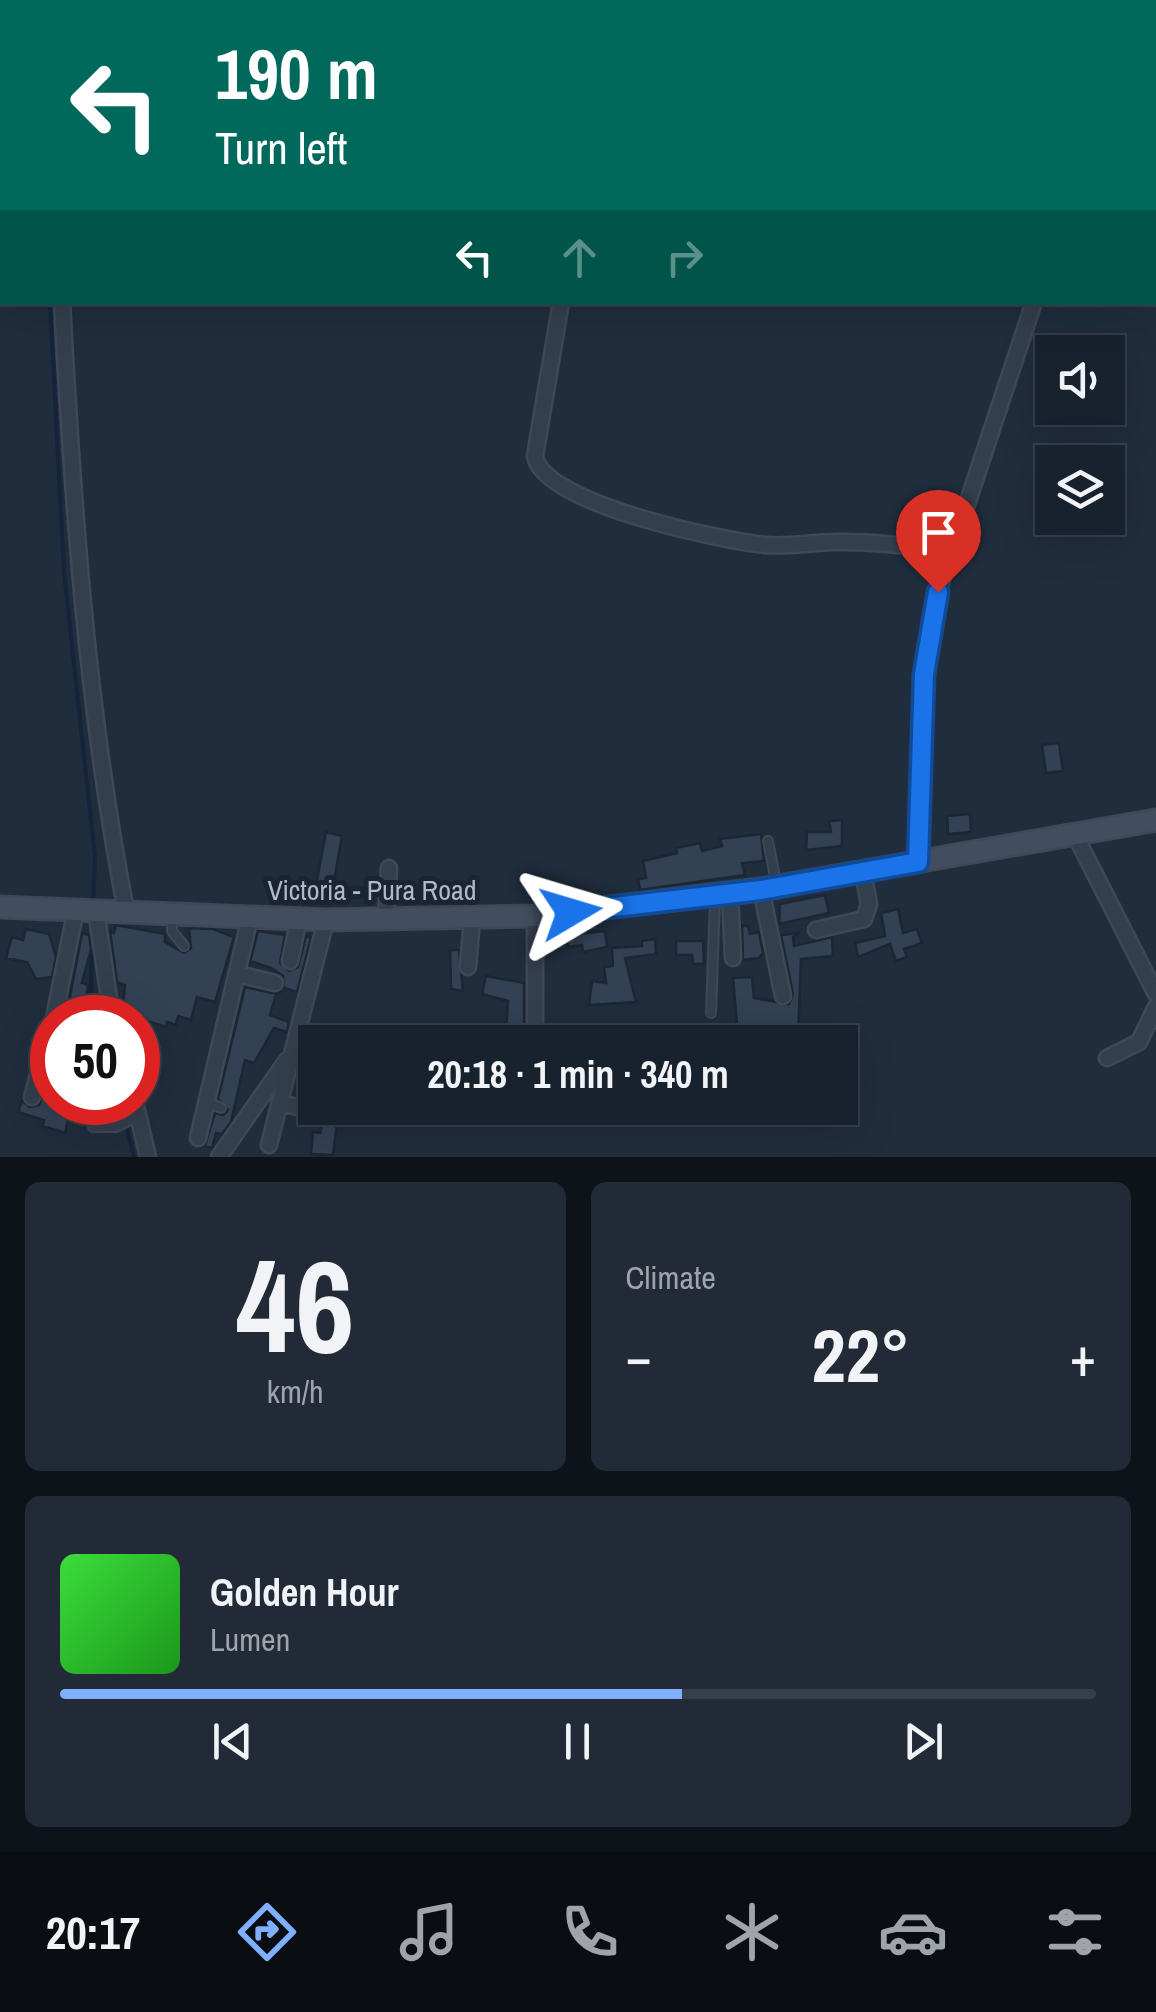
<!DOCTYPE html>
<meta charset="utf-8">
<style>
body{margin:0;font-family:"Archivo Narrow",sans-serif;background:#212a36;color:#f1f3f6;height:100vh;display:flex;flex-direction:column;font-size:38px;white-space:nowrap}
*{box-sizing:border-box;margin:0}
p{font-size:32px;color:#9fa4aa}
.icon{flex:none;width:55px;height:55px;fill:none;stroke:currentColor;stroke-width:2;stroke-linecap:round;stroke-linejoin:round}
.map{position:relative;height:1157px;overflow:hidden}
.side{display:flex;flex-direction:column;gap:25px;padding:25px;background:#0d1319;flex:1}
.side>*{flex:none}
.banner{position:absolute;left:0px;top:0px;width:1158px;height:305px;box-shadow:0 10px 40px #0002,0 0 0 2px #363f4a;background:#00695c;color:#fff;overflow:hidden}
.controls{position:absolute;left:1035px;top:335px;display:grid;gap:20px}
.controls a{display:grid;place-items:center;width:90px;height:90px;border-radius:0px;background:#18222e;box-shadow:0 10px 40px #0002,0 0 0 2px #363f4a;font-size:50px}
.speed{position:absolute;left:30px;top:995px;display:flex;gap:20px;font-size:50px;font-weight:700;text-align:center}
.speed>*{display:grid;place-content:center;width:130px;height:130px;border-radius:50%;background:#18222e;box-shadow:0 10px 40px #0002,0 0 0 2px #363f4a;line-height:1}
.speed .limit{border:15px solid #d22;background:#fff;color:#111}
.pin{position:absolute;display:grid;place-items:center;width:85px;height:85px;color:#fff;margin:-102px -42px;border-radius:50% 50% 50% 0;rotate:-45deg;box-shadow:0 0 10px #0007}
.pin .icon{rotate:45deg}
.me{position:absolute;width:110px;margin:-55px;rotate:83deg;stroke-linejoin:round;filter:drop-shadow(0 0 8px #0008)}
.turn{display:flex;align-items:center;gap:35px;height:210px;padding:0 50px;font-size:45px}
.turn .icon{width:130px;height:130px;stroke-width:2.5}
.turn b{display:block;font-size:70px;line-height:85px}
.lanes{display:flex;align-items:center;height:95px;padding:0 50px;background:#0003;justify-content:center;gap:50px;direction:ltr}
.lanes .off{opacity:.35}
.big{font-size:75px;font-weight:700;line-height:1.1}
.side .widget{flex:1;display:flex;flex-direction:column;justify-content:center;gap:15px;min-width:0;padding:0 35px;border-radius:15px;background:#212a36}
.side .dial{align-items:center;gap:0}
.dial b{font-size:130px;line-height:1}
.song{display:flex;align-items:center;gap:30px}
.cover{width:120px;height:120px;border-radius:15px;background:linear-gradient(135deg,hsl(120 70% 55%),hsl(120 70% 35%))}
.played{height:10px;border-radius:5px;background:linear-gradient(90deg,#7eb0ff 60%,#363f4a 60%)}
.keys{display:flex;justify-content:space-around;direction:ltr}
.heat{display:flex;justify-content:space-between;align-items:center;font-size:55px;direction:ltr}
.side .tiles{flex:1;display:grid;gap:25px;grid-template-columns:1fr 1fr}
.widget:last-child{grid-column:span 2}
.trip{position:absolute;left:298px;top:1025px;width:560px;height:100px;border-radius:0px;background:#18222e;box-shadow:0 10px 40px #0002,0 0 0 2px #363f4a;font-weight:700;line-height:100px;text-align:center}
.tab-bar{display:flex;height:160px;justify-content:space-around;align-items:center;background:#0a0e12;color:#9fa4aa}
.tab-bar .icon{width:70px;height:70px}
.tab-bar .on{color:#7eb0ff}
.tab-bar b{font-size:45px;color:#f1f3f6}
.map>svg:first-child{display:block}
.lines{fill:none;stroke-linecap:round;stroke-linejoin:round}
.stream{stroke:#13243b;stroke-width:4}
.building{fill:#324154;stroke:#1c2634;stroke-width:2.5}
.service-casing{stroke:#3e4856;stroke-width:12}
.minor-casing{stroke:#3e4856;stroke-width:19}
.secondary-casing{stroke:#3e4856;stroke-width:25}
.service{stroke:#343f4d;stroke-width:8}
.minor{stroke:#343f4d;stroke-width:14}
.secondary{stroke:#424e60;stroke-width:20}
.route-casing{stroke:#114b97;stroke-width:25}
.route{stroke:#1a73e8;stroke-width:18}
.labels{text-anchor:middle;stroke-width:10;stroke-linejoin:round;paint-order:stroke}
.street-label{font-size:28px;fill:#b0b9c9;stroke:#1a2432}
</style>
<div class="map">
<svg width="1156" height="1157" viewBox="0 0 1156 1157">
<rect width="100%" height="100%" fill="#202d3d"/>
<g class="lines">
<path class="stream" d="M32 0V2
M50 302 64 572 95 857 93 906
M93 930 90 1005 94 1018
M120 1102 134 1157"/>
</g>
<path class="building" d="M1059 743 1063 771 1046 773 1042 745Z
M970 814 971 832 948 834 947 816Z
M842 820V846L806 850 807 832H831L829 821Z
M326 832 342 836 330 904 313 901Z
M761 834 764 861 742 863 745 875 640 890 638 879 646 878 643 861 677 853 676 848 700 843 702 851 722 846 720 839Z
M825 895 829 913 779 924 780 904Z
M898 909 903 933 917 929 922 943 904 949 907 957 896 961 890 944 858 957 855 943 885 936 881 913Z
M116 925 165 934V942L184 953 191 948 189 928 213 929 234 937 215 1002 197 997 191 1020 178 1016 176 1025 167 1022 166 1027 122 1013 125 985 117 982 110 931 114 933Z
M742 926H748L750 934 759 932 763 953 759 958 743 960Z
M26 929 49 934 56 956 52 977 36 979 27 962 6 958 12 937 23 940Z
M258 931 285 935 280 963 289 971 298 967 306 936 311 938 297 992 284 988 283 976 271 968 253 962 249 966Z
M605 931 607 947 583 952 582 945 568 947 566 935Z
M82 933 89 935 91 949 82 983 88 985 87 993 80 1018H66Z
M800 933 793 937 794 946 832 937 833 956 801 959 798 1037 738 1036 733 978 752 977 754 998 789 1004 793 994 781 935Z
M655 939 656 954 625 958 636 1002 589 1005 592 981 606 983 604 967 613 966 612 948 642 946V941Z
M676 941H703L704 964H693L692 955H676Z
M450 950H459L463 991 451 989Z
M486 976 524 983V1032L506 1030 508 1001 482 994Z
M245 987 272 993 282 991 276 994 270 1015 289 1022 287 1032 274 1028 254 1063 245 1060 231 1122 222 1134 216 1133 212 1148 205 1146 215 1113 223 1115 228 1110 218 1099Z
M46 1087 52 1089V1102H117L119 1115 78 1123 68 1120 65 1133 43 1126 44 1120 18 1112 22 1101 30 1107 39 1105Z
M327 1108H339L333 1155 311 1154 313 1132 320 1133Z"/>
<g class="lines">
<g class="service-casing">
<path id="service" d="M768 841 776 882
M172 918V931L184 946
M711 1013 715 899
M207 1102 221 1108
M93 1127H116L139 1116"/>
</g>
<g class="minor-casing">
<path id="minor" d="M47 0V2
M1102 2 1103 0
M0 123 2 124
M62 302C73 507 87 710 126 911
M561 302 535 456C542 504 724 541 766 545 790 547 813 542 836 542 875 541 914 547 952 552
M1076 837 1156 994
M917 862 924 674 938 592 1034 302
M761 889 783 996
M730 893 733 958
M96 910 112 1018
M386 919 389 868
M816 930 864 919 869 904 863 872
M290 961 299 919
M468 967 472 919
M238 974 275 983
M54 1018 76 909
M535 1042V916
M1107 1058 1139 1042 1156 1007
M32 1097 52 1023
M135 1102 148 1157
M280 1103 312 1110
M198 1138 250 917
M269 1145 326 920
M219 1157 287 1060"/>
</g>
<g class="secondary-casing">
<path id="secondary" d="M0 907 326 920 535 916 761 889 1156 820"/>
</g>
<use href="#service" class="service"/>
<use href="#minor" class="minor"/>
<use href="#secondary" class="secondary"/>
</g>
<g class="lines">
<g class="route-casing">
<path id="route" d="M571 912 761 890 918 862 924 674 938 592"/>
</g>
<use href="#route" class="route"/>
</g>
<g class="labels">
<g class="street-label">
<text x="372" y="900">Victoria - Pura Road</text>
</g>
</g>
</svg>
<div class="controls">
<a><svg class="icon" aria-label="sound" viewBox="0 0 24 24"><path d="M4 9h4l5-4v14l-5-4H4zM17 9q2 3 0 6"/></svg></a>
<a><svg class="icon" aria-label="layers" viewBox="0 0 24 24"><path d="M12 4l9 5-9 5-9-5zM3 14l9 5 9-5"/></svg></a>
</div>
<div class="speed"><div class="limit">50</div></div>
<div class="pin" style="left:938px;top:592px;background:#d93025"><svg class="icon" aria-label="arrive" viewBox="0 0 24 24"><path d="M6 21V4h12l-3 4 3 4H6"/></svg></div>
<svg class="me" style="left:571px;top:912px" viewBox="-20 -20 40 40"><path d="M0-17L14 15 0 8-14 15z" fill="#1a73e8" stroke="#fff" stroke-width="4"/></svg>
<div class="trip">20:18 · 1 min · 340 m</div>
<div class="banner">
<div class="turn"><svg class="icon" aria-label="left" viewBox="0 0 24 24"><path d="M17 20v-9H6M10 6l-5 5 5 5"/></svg><div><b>190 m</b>Turn left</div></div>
<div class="lanes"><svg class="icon" aria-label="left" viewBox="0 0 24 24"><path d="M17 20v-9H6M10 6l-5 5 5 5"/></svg><svg class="icon off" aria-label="ahead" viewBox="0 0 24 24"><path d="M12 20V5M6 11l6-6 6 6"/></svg><svg class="icon off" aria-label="right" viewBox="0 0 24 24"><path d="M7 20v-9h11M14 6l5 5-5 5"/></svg></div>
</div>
</div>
<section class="side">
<div class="tiles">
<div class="widget dial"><b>46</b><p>km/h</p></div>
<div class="widget"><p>Climate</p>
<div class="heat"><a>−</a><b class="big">22°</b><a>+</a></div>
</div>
<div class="widget">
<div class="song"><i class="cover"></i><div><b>Golden Hour</b><p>Lumen</p></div></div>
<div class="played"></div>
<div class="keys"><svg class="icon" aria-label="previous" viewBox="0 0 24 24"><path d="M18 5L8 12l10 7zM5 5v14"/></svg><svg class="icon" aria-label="pause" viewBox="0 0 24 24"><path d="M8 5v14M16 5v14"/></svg><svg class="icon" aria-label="next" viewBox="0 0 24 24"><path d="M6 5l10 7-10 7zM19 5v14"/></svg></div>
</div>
</div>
</section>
<nav class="tab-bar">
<b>20:17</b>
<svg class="icon on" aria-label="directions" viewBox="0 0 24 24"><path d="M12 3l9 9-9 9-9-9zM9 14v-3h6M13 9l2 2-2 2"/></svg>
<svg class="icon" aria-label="music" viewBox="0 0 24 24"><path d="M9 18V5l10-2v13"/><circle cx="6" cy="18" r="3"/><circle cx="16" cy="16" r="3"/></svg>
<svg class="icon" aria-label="phone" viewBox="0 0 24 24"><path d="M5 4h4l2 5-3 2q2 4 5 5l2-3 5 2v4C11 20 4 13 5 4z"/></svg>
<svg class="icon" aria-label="climate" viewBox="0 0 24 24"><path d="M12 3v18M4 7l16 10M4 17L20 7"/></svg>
<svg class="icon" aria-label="car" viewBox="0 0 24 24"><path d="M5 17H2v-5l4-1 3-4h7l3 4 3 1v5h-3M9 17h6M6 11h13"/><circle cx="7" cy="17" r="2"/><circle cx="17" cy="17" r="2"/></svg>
<svg class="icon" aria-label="filters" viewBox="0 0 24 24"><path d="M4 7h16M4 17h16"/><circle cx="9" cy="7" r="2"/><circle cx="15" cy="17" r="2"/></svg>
</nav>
